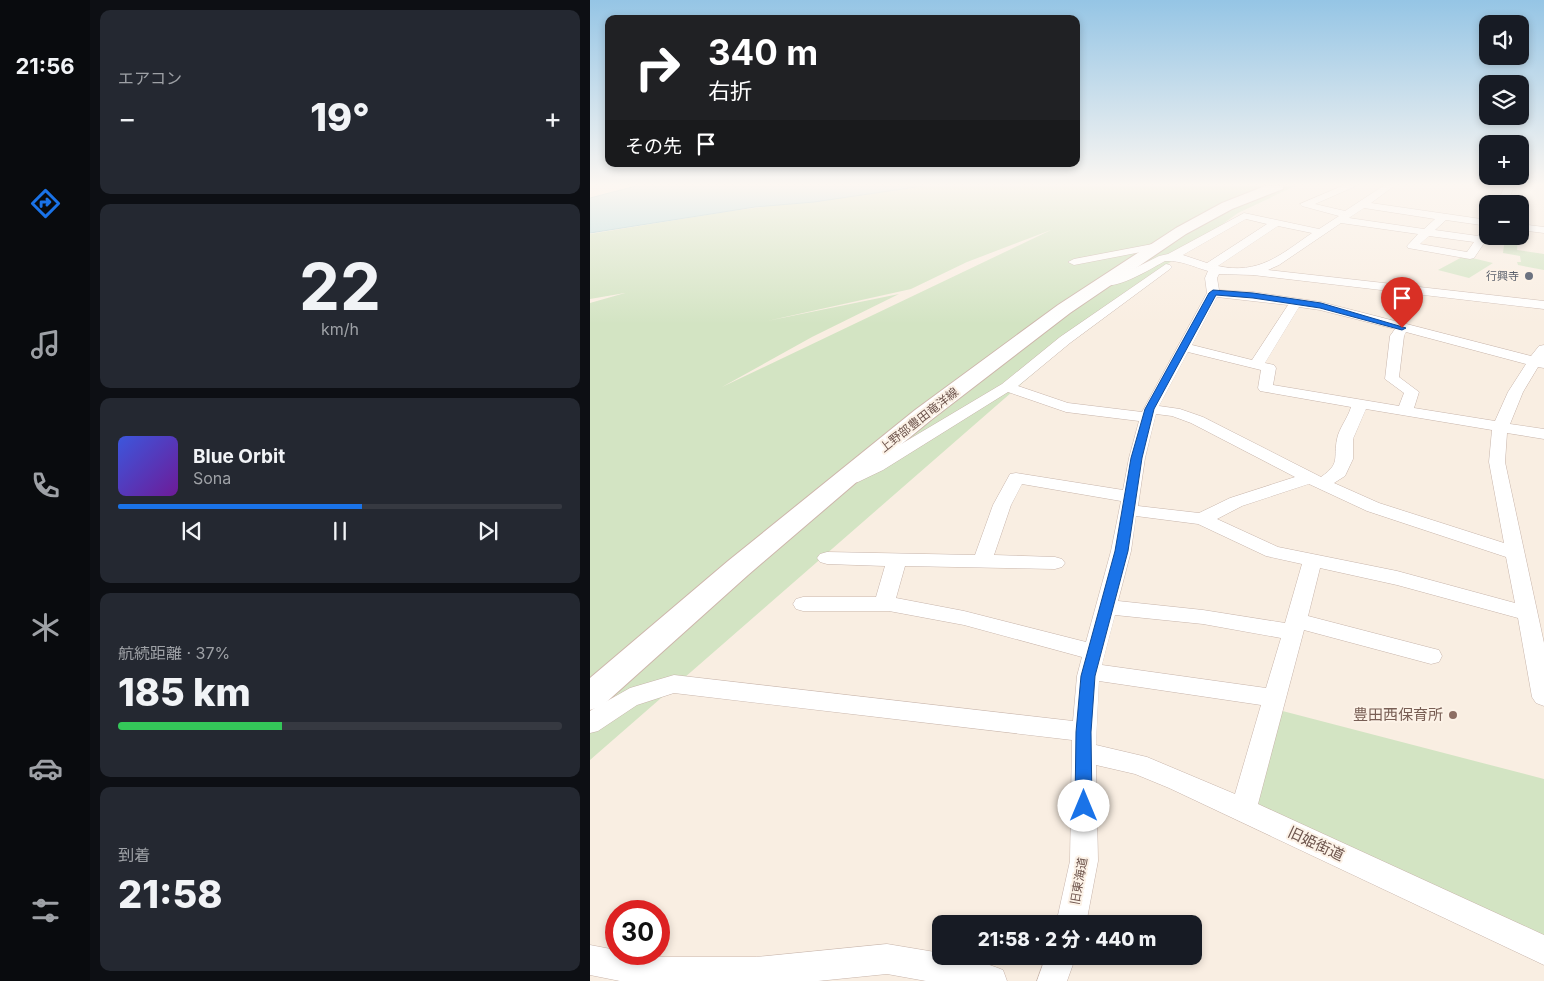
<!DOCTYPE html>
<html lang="ja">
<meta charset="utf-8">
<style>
body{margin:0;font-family:Inter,"Noto Sans JP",sans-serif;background:#242831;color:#f1f3f6;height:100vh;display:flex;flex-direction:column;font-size:19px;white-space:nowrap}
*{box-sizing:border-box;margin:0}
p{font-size:16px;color:#9ea1a6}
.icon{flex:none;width:28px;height:28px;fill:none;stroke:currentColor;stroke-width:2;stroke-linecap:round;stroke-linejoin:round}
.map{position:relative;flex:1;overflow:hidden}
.sheet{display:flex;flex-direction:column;gap:10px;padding:10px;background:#0d0f14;width:500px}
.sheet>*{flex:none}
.hud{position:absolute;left:15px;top:15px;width:475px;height:152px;border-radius:10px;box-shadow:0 2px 8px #0003;background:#202124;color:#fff;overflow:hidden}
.fabs{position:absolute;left:889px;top:15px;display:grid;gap:10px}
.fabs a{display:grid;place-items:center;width:50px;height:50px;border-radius:10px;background:#171b24;box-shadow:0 2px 8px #0003;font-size:25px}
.speed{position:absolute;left:15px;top:900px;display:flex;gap:10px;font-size:25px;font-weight:700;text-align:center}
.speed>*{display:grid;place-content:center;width:65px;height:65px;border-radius:50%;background:#171b24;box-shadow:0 2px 8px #0003;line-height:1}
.speed .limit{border:8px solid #d22;background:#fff;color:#111}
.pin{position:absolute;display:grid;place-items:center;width:42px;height:42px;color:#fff;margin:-51px -21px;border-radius:50% 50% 50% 0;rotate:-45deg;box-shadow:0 0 5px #0007}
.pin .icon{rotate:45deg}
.me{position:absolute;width:55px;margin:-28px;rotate:0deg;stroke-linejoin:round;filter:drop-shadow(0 0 4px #0008)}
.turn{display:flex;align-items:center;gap:18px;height:105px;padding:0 20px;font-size:22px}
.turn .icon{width:65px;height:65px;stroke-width:2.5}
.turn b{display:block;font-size:35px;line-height:42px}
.then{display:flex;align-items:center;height:48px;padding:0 20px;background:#0003;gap:10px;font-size:19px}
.big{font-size:38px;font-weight:800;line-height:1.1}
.sheet .card{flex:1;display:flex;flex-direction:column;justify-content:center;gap:8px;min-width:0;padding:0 18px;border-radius:10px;background:#242831}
.sheet .dial{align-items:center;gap:0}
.dial b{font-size:65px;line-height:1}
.song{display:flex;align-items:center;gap:15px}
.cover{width:60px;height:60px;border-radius:8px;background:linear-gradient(135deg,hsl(230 70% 55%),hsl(280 70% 35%))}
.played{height:5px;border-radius:2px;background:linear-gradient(90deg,#1a73e8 55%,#363941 55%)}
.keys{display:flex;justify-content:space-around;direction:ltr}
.heat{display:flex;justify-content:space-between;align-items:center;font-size:28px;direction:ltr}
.charge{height:8px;border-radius:4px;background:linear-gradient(90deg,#34c759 37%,#363941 0)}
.trip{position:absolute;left:342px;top:915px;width:270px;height:50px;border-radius:10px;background:#171b24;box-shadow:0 2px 8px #0003;font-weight:800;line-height:50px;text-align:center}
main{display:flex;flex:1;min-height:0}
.tabs{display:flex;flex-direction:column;width:90px;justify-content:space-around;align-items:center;background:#090b0e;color:#9ea1a6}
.tabs .icon{width:35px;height:35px}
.tabs .current{color:#1a73e8}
.tabs b{font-size:22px;color:#f1f3f6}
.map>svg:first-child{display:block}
.green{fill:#d3e4c3;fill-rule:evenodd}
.water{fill:#b9dee0;stroke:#a1cdd0}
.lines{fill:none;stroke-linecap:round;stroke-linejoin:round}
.street-casing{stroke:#c8b5ab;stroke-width:1}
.secondary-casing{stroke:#cdb6ab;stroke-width:2}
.street{fill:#fff;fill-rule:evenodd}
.secondary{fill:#fff;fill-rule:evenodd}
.route{fill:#1a73e8;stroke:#114b97}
.worship-dot{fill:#6b7280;stroke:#fcf2e7;stroke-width:2}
.education-dot{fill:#8d6e63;stroke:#fcf2e7;stroke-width:2}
.labels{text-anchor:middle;stroke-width:4;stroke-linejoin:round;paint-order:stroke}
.far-worship-label{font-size:11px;fill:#5b616d;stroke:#fcf2e7;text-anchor:end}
.street-label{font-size:12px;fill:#6d544c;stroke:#fcf2e7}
.near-education-label{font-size:15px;fill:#785e54;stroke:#fcf2e7;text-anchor:end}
.near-street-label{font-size:15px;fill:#6d544c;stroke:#fcf2e7}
</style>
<main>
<nav class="tabs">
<b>21:56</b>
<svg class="icon current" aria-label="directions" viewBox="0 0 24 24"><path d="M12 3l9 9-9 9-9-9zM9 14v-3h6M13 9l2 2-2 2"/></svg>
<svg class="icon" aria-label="music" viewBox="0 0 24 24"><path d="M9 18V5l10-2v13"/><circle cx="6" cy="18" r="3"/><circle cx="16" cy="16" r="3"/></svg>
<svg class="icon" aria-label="phone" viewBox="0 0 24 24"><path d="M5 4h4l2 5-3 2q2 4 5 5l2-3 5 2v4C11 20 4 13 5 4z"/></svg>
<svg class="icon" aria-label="climate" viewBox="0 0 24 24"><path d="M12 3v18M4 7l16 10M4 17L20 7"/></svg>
<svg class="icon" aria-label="car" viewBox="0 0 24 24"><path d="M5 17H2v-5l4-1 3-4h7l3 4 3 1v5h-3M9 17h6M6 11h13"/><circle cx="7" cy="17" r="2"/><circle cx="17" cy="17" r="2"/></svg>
<svg class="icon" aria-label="filters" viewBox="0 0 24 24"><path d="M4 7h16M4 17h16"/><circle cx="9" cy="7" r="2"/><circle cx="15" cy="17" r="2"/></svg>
</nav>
<section class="sheet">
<div class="card"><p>エアコン</p>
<div class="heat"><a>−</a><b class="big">19°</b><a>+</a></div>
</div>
<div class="card dial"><b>22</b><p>km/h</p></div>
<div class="card">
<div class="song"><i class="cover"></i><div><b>Blue Orbit</b><p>Sona</p></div></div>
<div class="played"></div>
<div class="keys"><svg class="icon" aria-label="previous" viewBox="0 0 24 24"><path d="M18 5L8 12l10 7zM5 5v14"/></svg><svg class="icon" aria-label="pause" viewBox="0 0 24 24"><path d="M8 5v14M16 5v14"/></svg><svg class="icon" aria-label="next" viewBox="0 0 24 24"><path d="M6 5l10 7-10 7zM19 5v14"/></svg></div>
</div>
<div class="card"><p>航続距離 · 37%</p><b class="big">185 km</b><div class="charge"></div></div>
<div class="card"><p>到着</p><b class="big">21:58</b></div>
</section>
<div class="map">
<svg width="954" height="981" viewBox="0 0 954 981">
<rect width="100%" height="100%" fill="#f9eee2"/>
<path class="green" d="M338 186H705L648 213 524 303 0 760V303L35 293 0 299V234L141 211ZM461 230 132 387 222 337 309 294 177 321 321 289 377 262Z
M915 237 928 239 927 250 954 254V270L928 265 927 262H931L930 256 913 253Z
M874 256 903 263 879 278 848 270Z
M681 708 954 779V950L653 810Z"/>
<path class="water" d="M46 186H333L224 202 165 207 0 233V198Z"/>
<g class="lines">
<g class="street-casing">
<path id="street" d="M752 186H766L725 204 755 211 793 186H804L781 203 898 220V226L856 220 845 230 888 236 893 229 897 228 899 236 884 258 880 259 818 248 817 246 828 234 751 223 689 265 678 270 954 301V309L663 275 629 274 627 278 629 290 663 292 731 302 941 356 949 346 954 345V368L948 367 933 392 920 424 954 429V439L917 433 915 462 954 643V706L946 703 942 697 928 618 807 585 730 568 718 616 841 648 849 650 852 656 849 662 841 664 714 630 668 804 954 935V965L579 788 545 774 506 765 508 861 496 924H466L480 861 482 740 84 693 47 705 8 731 0 733V711L3 709 40 688 84 675 483 721 487 676 492 657 374 625 299 611H213L206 609 203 604 206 599 213 597H286L295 566 237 564 230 562 227 558 230 554 237 552 385 555 403 505 420 474 426 473 533 490 539 458 549 421 476 412 418 392 293 470 268 482 262 483 256 482 253 478 256 474 281 462 412 384 470 337 576 264 580 265 582 267 580 269 480 343 428 386 478 403 552 412 617 293 615 278 618 271C604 267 591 260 575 261 562 268 520 295 507 282L509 279 527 277 569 256 578 254 654 213 729 229 749 216 712 206 710 204ZM774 208 845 219 834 229 759 218ZM656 219 677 224 617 263 593 255ZM688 226 722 233C690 255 669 275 628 266ZM839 236 884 242 877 252 830 244ZM627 297 698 305 662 360 602 345ZM709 307 730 310 805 329 800 336 795 379 814 393 809 406 683 385 686 368 684 365 675 363ZM816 332 936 364 918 392 905 421 824 408 829 392 809 377 814 336ZM598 352 671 370 668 388 670 391 761 407C758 418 749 428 747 439 743 459 751 463 731 477L613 417 590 409 569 406ZM776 409 902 430 899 462 914 543 789 503 744 483 755 476 763 459V439ZM566 414 582 416 601 423 705 477 640 498 609 513 548 506 555 458ZM432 484 531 501 521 551 496 642 374 611 306 598 315 566 465 569 472 567 475 563 472 559 465 557 404 555 421 505ZM719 484 777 511 916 557 925 603 807 571 688 547 627 519 652 506ZM546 516 608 524 676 556 712 564 695 623 613 610 528 601 541 551ZM525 615 613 624 691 638 676 688 512 665ZM509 681 671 705 645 794 557 757 506 745Z
M915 186H924L917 204H907Z
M930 224 954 227V233L930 230Z
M568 243 572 244 573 246 572 248 484 265 478 262 484 259Z
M297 944 351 953V956C373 956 393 962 413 970L417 981H336L297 974 228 981H30L0 975V945L26 950V954H46L62 957H166Z
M456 956H486L477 981H447Z"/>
</g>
<g class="secondary-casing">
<path id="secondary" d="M675 186H694L693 189 642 209 596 234 480 313 341 420 297 456 158 575 12 706 0 710V678L138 561 325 410 468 305 586 228 632 203Z"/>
</g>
<use href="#street" class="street"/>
<use href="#secondary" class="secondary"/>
</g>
<linearGradient id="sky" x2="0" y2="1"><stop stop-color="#95c5e5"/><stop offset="0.57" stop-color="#fcf7f2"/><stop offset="1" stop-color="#fcf7f2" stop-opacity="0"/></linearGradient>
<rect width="954" height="324" fill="url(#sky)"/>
<path class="route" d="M623 290 663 293 731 303 816 328 812 330 730 308 663 298 626 295 564 409 552 458 538 551 505 676 501 732 502 806 499 811 494 814 488 811 485 806 486 732 491 676 525 551 541 458 555 409 619 293Z"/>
<circle class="worship-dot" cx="939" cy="276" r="5"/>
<circle class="education-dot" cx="863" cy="715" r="5"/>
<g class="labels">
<g class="far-worship-label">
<text x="929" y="280">行興寺</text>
</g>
<g class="street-label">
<text transform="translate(329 420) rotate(-38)" y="4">上野部豊田竜洋線</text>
<text transform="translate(489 881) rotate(-80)" y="4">旧東海道</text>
</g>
<g class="near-education-label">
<text x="853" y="720">豊田西保育所</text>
</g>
<g class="near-street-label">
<text transform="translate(726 844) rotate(25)" y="5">旧姫街道</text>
</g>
</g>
</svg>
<div class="fabs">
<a><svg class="icon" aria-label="sound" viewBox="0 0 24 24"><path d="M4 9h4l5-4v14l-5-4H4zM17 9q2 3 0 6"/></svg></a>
<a><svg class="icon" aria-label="layers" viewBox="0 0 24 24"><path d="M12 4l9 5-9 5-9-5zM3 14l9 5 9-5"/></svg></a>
<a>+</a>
<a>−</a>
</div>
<div class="speed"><div class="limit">30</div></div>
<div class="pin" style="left:812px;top:328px;background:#d93025"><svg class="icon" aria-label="arrive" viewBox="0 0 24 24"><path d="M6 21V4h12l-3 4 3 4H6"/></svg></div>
<svg class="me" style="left:494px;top:806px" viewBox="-20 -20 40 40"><circle r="19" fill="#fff"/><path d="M0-13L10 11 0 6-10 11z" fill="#1a73e8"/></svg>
<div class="trip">21:58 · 2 分 · 440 m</div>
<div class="hud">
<div class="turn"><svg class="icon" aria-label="right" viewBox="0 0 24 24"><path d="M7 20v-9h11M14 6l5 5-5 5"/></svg><div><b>340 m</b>右折</div></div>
<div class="then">その先<svg class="icon" aria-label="arrive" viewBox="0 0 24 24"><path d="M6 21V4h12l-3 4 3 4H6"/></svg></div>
</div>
</div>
</main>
